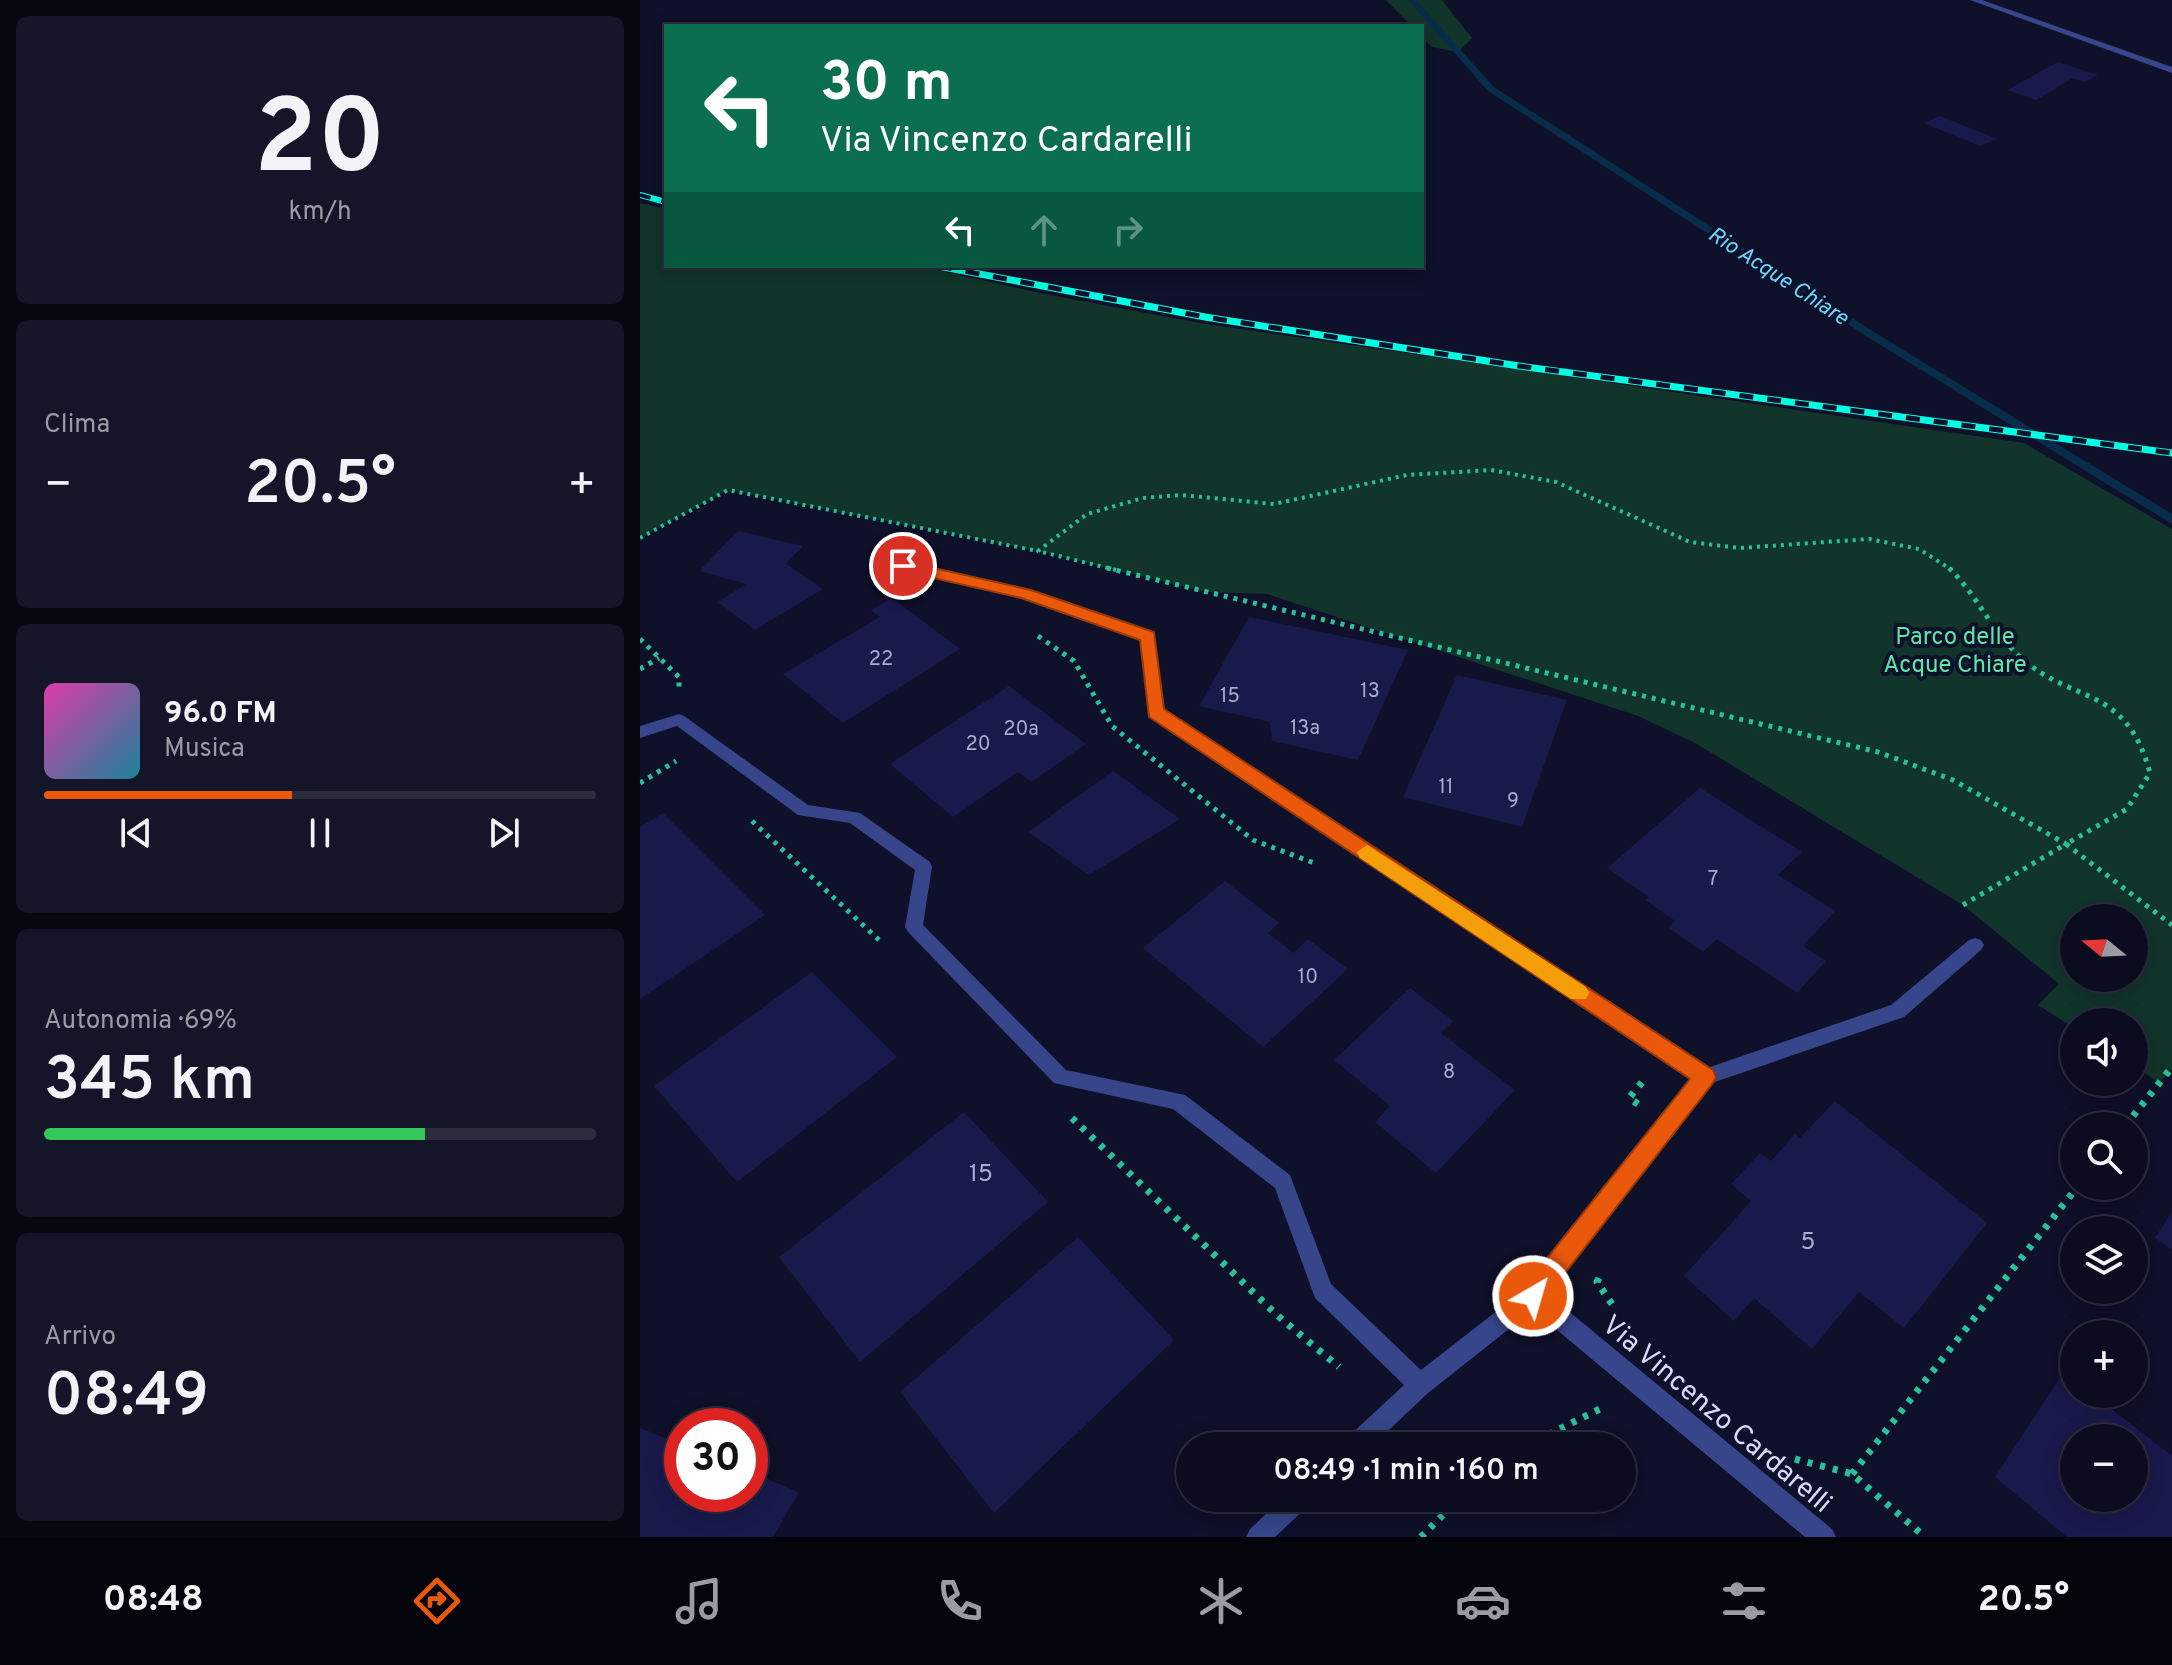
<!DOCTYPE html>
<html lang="it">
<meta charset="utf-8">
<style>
body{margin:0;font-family:Overpass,sans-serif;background:#141528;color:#f1f3f6;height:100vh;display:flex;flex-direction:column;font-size:30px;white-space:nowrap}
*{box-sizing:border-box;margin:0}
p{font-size:26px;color:#9a9ba4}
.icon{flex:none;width:44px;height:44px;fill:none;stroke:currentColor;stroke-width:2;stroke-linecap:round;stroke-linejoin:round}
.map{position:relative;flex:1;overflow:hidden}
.side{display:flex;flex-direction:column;gap:16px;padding:16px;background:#060711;width:640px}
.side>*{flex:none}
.top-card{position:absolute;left:24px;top:24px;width:760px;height:244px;border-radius:0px;box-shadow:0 4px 20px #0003,0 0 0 2px #2b2c3d;background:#0b6e4f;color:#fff;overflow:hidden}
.needle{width:52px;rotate:288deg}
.tools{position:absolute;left:1420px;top:904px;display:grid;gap:16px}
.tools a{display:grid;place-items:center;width:88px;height:88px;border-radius:50%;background:#0b0c1f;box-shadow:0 4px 20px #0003,0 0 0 2px #2b2c3d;font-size:40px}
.speed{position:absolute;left:24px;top:1408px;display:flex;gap:16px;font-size:40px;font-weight:700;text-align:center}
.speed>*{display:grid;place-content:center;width:104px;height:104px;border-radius:50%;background:#0b0c1f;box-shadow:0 4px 20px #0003,0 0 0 2px #2b2c3d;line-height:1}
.speed .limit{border:12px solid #d22;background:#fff;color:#111}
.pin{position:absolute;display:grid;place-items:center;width:68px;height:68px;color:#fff;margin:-34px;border:4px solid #fff;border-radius:50%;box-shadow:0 2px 8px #0007}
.me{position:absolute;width:88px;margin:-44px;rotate:38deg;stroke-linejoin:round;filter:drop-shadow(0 0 6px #0008)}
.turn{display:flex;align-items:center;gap:28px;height:168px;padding:0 24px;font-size:36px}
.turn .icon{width:104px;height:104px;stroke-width:2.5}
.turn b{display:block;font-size:56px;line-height:68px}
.lanes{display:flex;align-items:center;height:76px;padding:0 24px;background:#0003;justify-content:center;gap:40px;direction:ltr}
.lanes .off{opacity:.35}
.big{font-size:60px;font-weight:600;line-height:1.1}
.side .card{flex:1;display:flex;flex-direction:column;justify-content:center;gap:12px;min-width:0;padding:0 28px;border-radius:12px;background:#141528}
.side .dial{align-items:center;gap:0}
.dial b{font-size:104px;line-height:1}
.song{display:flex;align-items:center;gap:24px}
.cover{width:96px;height:96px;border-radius:12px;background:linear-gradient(135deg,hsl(320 70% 55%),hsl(190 70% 35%))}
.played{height:8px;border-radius:4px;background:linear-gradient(90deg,#ea580c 45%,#2b2c3d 45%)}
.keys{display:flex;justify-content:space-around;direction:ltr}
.heat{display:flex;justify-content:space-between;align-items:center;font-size:44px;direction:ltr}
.charge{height:12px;border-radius:6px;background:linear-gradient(90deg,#34c759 69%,#2b2c3d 0)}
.trip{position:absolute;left:536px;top:1432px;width:460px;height:80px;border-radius:40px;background:#0b0c1f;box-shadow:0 4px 20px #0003,0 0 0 2px #2b2c3d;font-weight:600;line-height:80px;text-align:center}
.dock{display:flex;height:128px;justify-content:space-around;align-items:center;background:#04050c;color:#9a9ba4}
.dock .icon{width:56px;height:56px}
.dock .on{color:#ea580c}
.dock b{font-size:36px;color:#f1f3f6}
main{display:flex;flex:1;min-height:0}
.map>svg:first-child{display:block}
.green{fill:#11342b;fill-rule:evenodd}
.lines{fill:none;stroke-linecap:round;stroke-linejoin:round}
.stream{fill:#072d4a;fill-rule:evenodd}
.building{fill:#191a4c;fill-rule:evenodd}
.path-far2{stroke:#28c298;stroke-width:4;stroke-dasharray:3 5;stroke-linecap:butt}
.path-far1{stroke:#28c298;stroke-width:5;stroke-dasharray:4 6;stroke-linecap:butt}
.path{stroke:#28c298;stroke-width:7;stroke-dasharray:5 8;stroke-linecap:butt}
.minor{fill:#37458b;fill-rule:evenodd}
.rail-far1-casing{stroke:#03ffe3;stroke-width:6}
.rail-casing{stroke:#03ffe3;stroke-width:7}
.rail-far1{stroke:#0f1029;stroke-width:4;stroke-dasharray:11;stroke-linecap:butt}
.rail{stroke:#0f1029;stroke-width:5;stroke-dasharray:14;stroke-linecap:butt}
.route{fill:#ea580c;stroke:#983908;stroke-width:2}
.slow{fill:#f59e0b}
.labels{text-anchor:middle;stroke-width:8;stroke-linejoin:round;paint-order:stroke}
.number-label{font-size:20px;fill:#a8abd2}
.far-water-label{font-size:22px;font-style:italic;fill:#65d8ff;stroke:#0f1029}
.park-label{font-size:24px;fill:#5be7a7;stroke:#0f1029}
.near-number-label{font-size:24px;fill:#a8abd2}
.near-street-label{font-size:28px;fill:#d7dbff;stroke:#0f1029}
</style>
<main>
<section class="side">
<div class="card dial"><b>20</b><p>km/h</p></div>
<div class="card"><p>Clima</p>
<div class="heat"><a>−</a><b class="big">20.5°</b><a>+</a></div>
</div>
<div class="card">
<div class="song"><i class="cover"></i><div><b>96.0 FM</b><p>Musica</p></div></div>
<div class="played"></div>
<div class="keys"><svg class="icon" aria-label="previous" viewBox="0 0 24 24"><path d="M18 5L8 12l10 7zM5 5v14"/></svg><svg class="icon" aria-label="pause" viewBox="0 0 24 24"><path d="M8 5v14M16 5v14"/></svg><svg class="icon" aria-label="next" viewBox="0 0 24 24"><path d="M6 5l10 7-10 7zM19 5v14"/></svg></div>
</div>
<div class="card"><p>Autonomia · 69%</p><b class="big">345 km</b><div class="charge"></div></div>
<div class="card"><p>Arrivo</p><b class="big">08:49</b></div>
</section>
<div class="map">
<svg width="1532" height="1537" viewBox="0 0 1532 1537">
<rect width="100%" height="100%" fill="#0f1029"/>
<path class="green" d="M746 0H802L832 38 818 52 792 47 782 37V26H771Z
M0 203 26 209V266H279L410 295 560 323 1384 443 1532 529V1069L1519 1083 1494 1066V1022H1434V1028L1398 1005 1419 984 1323 905 1055 743 998 716 627 594 566 592 398 551 88 490 0 538ZM1434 918H1494V978H1434Z"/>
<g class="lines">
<path class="stream" d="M768 0H776L854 87 1234 332 1532 514V524L1226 336 848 91Z"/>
</g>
<path class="building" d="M1418 62 1458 75 1445 82 1433 78 1396 100 1367 90Z
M1300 116 1357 139 1340 146 1284 123Z
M98 531 163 546 146 564 183 589 115 630 78 602 106 584 59 571Z
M252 598 320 649 203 723 143 674 240 617 231 610Z
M609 617 768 650 718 760 632 741 630 722 559 706Z
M817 675 927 700 882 827 763 797Z
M369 686 446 744 391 782 378 772 313 817 250 764Z
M473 771 540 819 449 875 388 832Z
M1060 788 1162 852 1138 875 1195 911 1163 946 1186 961 1157 993 1077 939 1063 952 1028 927 1035 921 1005 900 1009 897 967 868Z
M23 813 125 915 0 999V827Z
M585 881 639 923 628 933 653 953 668 939 708 969 623 1047 503 948Z
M172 972 257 1057 97 1182 14 1086Z
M770 988 813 1021 801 1033 875 1090 796 1173 735 1122 750 1106 694 1060Z
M1195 1101 1347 1223 1264 1328 1219 1292 1172 1349 1114 1298 1094 1321 1044 1276 1111 1201 1091 1184 1120 1153 1131 1161 1155 1134 1160 1138Z
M324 1112 408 1202 220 1362 139 1257Z
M1532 1212V1250L1515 1238Z
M438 1237 534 1340 354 1513 260 1392Z
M1424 1372 1434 1380V1394H1452L1532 1456V1537H1427L1355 1477ZM1434 1438H1494V1498H1434Z
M0 1428 42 1445V1494H110V1472L159 1492 133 1537H0Z"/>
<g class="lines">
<path class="path-far2" d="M0 538 88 490 398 551
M476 570 398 551 447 514 503 498 541 495 634 504 767 475 851 470 916 482 1050 542 1100 548 1229 539 1279 549 1312 570"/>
<path class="path-far1" d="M467 568 1238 752 1313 780 1426 844
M1309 568C1336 594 1351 629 1378 655 1432 706 1485 682 1510 773L1487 809 1426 844
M398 636 434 661 472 726 613 840 674 863
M0 639 39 677V690
M0 669 19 658
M0 783 36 761
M112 821 239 940
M1426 844 1532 925
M1323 905 1426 844"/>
<path class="path" d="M998 1104 989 1098 1004 1080
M432 1118 638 1316 699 1367
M1485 1126 1532 1067
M959 1278 957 1282 976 1310
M885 1446 964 1407
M1155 1459 1212 1474 1285 1537
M1212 1474 1438 1186
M781 1537 820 1498"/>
<path class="minor" d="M1330 0H1342L1532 67V73Z
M249 559 390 591 513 632 523 709 1067 1068 1251 1005 1329 940 1335 938 1341 940 1344 945 1341 950 1264 1017 1072 1083 908 1294 1192 1529 1196 1537H1165L893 1310 788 1393 732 1446H704L707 1438 764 1385 675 1298 635 1188 533 1109 414 1083 268 932 265 927 275 870 210 823 158 815 37 726 0 738V726L39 714 44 716 168 805 220 813 290 862 292 867 283 925 426 1070 545 1095 650 1175 691 1284 781 1370 885 1289 1052 1079 511 716 501 639 382 598 244 566 242 563 244 560Z
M643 1498H672L668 1506 635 1537H606L610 1529Z"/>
<g class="rail-far1-casing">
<path id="rail-far1" d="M0 195 26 202"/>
</g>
<g class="rail-casing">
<path id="rail" d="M298 266 565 317 879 366 1532 453"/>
</g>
<use href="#rail-far1" class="rail-far1"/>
<use href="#rail" class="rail"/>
</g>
<path class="route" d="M263 561 391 590 514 632 524 709 1073 1070 1076 1077 1073 1083 901 1304 893 1308 884 1304 881 1296 884 1287 1050 1079 509 717 500 640 381 598 258 570V562Z"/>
<path class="slow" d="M727 845 946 987 949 993 946 999H931L720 858 717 852Z"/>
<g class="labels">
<g class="number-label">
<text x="241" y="665">22</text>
<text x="730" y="697">13</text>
<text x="590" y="702">15</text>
<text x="665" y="734">13a</text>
<text x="381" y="735">20a</text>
<text x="338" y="750">20</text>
<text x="806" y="793">11</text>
<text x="873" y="807">9</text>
<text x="1073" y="885">7</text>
<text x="668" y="983">10</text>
<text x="809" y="1078">8</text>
</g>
<g class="far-water-label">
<text transform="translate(1139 275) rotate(33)" y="8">Rio Acque Chiare</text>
</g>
<g class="park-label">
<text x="1315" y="644">Parco delle<tspan x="1315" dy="28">Acque Chiare</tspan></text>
</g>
<g class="near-number-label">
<text x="341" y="1181">15</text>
<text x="1168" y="1249">5</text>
</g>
<g class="near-street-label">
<text transform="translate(1078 1413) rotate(40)" y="10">Via Vincenzo Cardarelli</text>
</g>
</g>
</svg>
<div class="tools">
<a><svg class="needle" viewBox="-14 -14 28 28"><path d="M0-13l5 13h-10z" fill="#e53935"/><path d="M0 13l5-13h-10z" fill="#9a9ba4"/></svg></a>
<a><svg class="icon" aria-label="sound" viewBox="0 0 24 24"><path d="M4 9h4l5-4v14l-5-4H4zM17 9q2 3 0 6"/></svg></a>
<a><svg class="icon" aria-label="search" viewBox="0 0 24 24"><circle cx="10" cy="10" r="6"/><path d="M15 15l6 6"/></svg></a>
<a><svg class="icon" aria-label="layers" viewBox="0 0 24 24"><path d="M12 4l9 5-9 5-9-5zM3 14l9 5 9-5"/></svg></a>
<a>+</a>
<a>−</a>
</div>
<div class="speed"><div class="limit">30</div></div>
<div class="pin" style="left:263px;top:566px;background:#d93025"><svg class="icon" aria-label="arrive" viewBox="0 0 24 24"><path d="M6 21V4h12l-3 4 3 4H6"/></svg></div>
<svg class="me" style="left:893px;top:1296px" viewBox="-20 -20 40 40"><circle r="17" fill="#ea580c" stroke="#fff" stroke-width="3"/><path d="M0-11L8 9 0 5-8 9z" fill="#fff"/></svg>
<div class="trip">08:49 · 1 min · 160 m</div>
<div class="top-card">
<div class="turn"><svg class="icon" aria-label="left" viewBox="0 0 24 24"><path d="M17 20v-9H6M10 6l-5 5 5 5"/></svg><div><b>30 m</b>Via Vincenzo Cardarelli</div></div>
<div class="lanes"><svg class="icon" aria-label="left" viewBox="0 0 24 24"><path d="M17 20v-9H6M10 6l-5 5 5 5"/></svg><svg class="icon off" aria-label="ahead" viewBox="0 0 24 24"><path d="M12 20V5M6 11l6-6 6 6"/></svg><svg class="icon off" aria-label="right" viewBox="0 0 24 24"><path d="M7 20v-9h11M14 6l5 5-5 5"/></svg></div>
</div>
</div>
</main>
<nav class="dock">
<b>08:48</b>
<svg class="icon on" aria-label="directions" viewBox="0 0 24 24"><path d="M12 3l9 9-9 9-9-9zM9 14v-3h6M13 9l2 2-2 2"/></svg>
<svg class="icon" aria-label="music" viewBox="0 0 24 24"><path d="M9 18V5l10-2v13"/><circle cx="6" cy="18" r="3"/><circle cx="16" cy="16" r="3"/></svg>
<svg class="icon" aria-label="phone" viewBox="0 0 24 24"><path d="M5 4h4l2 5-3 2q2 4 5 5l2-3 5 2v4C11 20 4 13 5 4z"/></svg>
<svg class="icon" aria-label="climate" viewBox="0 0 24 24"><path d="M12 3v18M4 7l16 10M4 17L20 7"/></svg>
<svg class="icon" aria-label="car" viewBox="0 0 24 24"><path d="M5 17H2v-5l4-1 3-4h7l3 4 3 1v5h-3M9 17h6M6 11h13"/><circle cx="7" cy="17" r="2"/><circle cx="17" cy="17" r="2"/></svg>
<svg class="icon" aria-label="filters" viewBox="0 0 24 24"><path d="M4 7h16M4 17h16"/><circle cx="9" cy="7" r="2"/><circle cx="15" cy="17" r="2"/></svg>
<b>20.5°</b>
</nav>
